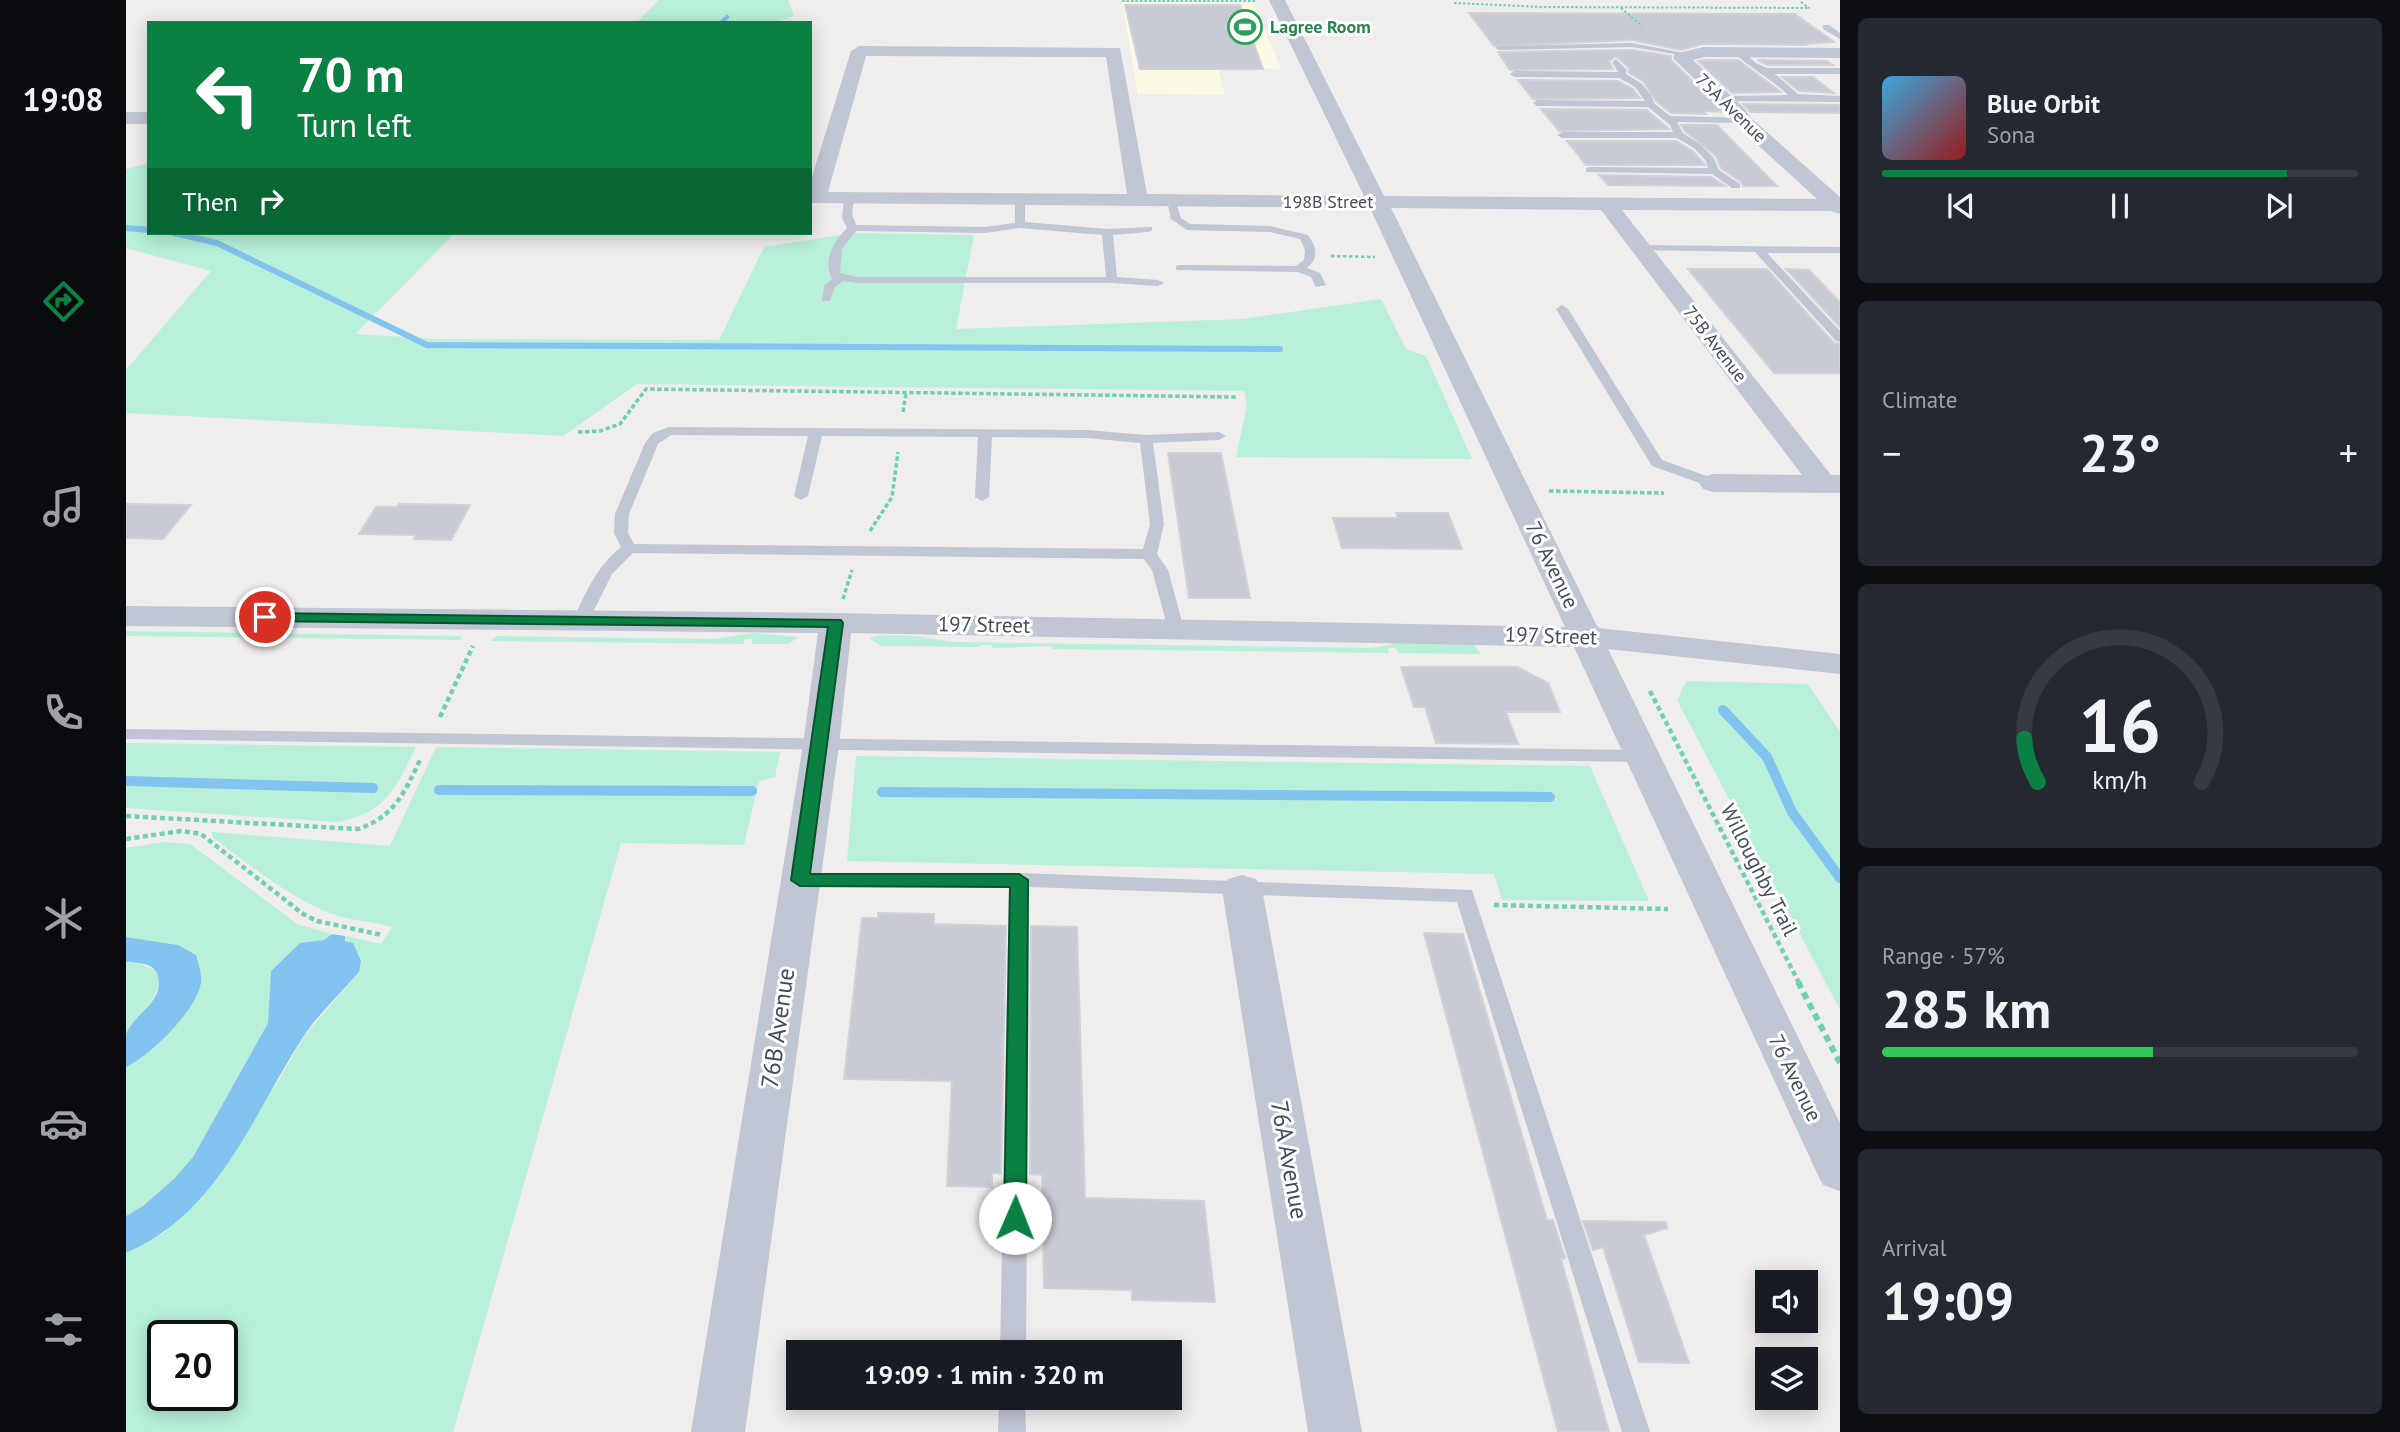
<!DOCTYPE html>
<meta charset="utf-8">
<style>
body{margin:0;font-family:"PT Sans",sans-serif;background:#242831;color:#f1f3f6;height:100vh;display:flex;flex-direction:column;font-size:26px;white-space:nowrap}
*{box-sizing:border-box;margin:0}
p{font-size:23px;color:#9ea1a6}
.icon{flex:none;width:38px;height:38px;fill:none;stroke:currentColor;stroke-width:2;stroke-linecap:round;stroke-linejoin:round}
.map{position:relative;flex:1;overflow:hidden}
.drawer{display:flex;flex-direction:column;gap:18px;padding:18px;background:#0d0f14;width:560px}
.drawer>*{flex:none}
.banner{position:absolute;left:21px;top:21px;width:665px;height:214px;border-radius:0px;box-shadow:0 4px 18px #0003;background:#0b8043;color:#fff;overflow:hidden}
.fabs{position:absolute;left:1629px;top:1270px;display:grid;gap:14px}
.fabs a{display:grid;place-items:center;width:63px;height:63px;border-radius:0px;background:#171b24;box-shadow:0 4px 18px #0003;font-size:35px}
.speed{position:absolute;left:21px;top:1320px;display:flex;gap:14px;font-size:35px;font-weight:700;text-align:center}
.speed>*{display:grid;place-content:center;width:91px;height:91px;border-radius:50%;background:#171b24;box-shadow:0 4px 18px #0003;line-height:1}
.speed .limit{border:4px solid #111;border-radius:10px;background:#fff;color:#111}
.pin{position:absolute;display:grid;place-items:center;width:60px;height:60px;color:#fff;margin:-30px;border:4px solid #fff;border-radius:50%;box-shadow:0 2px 7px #0007}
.me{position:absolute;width:77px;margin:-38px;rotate:1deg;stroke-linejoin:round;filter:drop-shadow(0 0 5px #0008)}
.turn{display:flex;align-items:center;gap:24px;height:147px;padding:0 35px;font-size:32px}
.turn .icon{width:91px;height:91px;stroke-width:2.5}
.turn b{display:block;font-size:49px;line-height:60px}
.then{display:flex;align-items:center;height:66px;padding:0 35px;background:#0003;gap:14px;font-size:26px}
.big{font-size:52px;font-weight:700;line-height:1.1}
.drawer .tile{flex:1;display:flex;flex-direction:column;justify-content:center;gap:10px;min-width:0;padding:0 24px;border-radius:10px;background:#242831}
.drawer .dial{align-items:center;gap:0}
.dial svg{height:182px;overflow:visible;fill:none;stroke:#363941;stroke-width:7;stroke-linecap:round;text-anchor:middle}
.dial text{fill:#f1f3f6;stroke:none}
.song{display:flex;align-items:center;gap:21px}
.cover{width:84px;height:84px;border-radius:10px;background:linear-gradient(135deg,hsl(200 70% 55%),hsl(0 70% 35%))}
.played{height:7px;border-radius:4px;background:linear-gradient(90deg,#0b8043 85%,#363941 85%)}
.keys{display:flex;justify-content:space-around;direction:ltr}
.heat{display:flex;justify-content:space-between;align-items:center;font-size:38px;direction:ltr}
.charge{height:10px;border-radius:5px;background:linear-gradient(90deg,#34c759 57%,#363941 0)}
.trip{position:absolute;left:660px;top:1340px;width:396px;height:70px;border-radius:0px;background:#171b24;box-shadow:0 4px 18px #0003;font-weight:700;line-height:70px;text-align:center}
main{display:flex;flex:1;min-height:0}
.tab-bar{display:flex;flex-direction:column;width:126px;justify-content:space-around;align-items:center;background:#090b0e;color:#9ea1a6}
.tab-bar .icon{width:49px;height:49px}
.tab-bar .current{color:#0b8043}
.tab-bar b{font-size:32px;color:#f1f3f6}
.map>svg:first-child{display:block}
.commercial{fill:#fcfae4}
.green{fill:#b8f0d9;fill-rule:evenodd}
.water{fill:#83c3ef}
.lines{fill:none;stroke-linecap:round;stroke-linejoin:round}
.stream-far2{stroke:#83c3ef;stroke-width:4.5}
.stream-far1{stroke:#83c3ef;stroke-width:6}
.stream{stroke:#83c3ef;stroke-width:10}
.building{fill:#c8cbd3;stroke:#d1d1d9;stroke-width:2}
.path-far4{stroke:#6fd0b4;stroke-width:2;stroke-dasharray:2.5 2;stroke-linecap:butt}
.path-far3{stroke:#6fd0b4;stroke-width:2.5;stroke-dasharray:3.5 2.5;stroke-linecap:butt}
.path-far2{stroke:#6fd0b4;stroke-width:3.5;stroke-dasharray:4.5 2.5;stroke-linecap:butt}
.path-far1{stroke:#6fd0b4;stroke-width:4.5;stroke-dasharray:5 3.5;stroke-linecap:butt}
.path{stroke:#6fd0b4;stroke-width:6;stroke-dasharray:7 5;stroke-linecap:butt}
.lane{fill:#c0c6d3;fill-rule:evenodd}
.street{fill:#c0c6d3;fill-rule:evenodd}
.route{fill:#0b8043;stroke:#07532c;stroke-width:2}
.labels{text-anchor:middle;stroke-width:6;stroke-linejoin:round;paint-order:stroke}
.far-leisure-label{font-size:18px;font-weight:bold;fill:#27864d;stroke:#fff;text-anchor:start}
.far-street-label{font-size:18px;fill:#444c5b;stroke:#fff}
.street-label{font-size:21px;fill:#444c5b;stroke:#fff}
.near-street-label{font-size:24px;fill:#444c5b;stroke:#fff}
</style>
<main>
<nav class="tab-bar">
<b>19:08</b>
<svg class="icon current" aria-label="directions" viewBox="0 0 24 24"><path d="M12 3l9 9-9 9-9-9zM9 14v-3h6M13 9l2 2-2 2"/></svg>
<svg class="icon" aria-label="music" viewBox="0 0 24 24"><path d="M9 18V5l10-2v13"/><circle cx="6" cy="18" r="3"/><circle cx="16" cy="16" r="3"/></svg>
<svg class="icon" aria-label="phone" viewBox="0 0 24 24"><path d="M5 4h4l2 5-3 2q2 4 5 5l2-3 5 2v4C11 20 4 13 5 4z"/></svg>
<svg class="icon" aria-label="climate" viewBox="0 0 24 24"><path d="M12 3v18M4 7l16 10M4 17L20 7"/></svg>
<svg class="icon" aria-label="car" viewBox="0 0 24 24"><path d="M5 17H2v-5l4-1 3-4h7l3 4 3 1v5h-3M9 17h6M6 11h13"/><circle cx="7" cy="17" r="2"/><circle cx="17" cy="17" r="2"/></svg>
<svg class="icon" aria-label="filters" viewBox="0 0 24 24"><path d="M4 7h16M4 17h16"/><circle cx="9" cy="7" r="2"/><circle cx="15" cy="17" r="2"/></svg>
</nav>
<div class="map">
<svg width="1714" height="1432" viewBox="0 0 1714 1432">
<rect width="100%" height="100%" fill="#f0eded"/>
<path class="commercial" d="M996 2 1128 3 1155 69 1092 68 1099 95 1012 94Z"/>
<path class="green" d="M533 0H662L668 16 648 23H510Z
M23 163V233H329L229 334 309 339 593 340 638 247 727 233 848 235 830 329 1116 319 1255 299 1280 349 1300 356 1346 459 1110 457 1121 406 1118 391 511 384 437 436 0 413V370L85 271 0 248V169Z
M0 631 334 636 335 640 0 636Z
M626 633 672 637 663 644H626V639H619L618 644 364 641 371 636 589 639Z
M757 635 790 636 827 642 1246 648 1272 643 1348 645 1355 654 1272 653 1270 648H1262L1263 653 926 649 925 646 867 648 866 645H854L853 647 755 646 743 638Z
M1560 681 1682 684 1714 732V1010L1551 700Z
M0 743 290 747C269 789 260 813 211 822L0 808Z
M310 747 654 752 649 777 633 781 618 845 495 843 327 1432H0V1253L39 1232 151 1083 179 1035 233 972 219 936 255 944 266 927C246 921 223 921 204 913 161 896 123 864 86 837V832L264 846ZM37 1335H96V1395H37Z
M730 756 1464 766 1523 901 1376 900 1368 874 721 861Z
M38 842 64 844 171 924 206 934 198 940 174 943 145 971 142 1023 67 1157 50 1178 17 1206 0 1216V1067L30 1045 70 955 52 945 0 937V848Z
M0 962C62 967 21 1007 0 1034Z"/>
<path class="water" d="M206 934 219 936V941L227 943 235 961 233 972C215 993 193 1013 177 1037 125 1117 94 1212 0 1253V1216L17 1206 49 1178 67 1157 142 1023 145 971 174 943 198 940Z
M0 937 52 945 70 955C72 963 76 974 75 982 72 1009 24 1056 0 1067 0 1058 0 1042 0 1034 8 1014 38 1002 32 977 29 962 12 963 0 962Z"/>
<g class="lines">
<path class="stream-far2" d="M595 23 601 17"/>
<path class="stream-far1" d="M0 228 23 230
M48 233 91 243 301 345 1154 349"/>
<path class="stream" d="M1597 710 1641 757 1666 812 1714 878
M0 781 247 788
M313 790 626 791
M756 792 1424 797"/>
</g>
<path class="building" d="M999 5H1114L1137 69H1014Z
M1343 13 1669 14 1708 42 1679 44 1681 45 1577 44 1555 50 1506 40 1368 46Z
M1506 50 1545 56V60L1598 112 1577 111 1580 114 1545 113 1530 101 1517 81 1503 73V68L1490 56 1483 61 1487 69 1384 70 1372 52Z
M1578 60H1612L1655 92 1606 93 1572 61Z
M1631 60 1701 61 1707 65H1642Z
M1656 77H1687L1708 93 1673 91Z
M1392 80 1492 81 1507 89 1514 98 1407 99Z
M1617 104 1714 105V113L1624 112Z
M1415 109 1521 110 1543 129 1433 131Z
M1555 125H1591L1651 186H1617L1615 182 1595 168 1590 156 1559 131Z
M1441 141H1550L1567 151 1579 165H1460Z
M1473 175 1585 177 1599 186 1482 185Z
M1562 269H1641L1708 343 1714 344V373H1648Z
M1660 269 1683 270 1714 302V327Z
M1042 453H1095L1124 598H1063Z
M0 504 65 505 37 539 0 538Z
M273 504 344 505 325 540 288 539 290 535 233 534 250 507H271Z
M1270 513H1322L1336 549 1216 548 1207 518H1272Z
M1275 667H1391L1422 683 1434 712H1380L1392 744 1310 743 1299 707H1288Z
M752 913 808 914V924L880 926 875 1174 866 1173V1187L821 1186 826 1081 718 1079 736 918H752Z
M905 926 951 927 959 1198 1078 1201 1089 1302 1006 1300V1290L918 1288 916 1175 904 1174Z
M1298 933 1337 934 1421 1220H1427L1439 1258 1435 1259 1483 1432H1432Z
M1457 1221 1540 1222 1541 1228 1518 1235 1563 1363 1513 1362 1477 1247 1467 1250Z"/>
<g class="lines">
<path class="path-far4" d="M996 1H1129
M1675 2 1683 8
M1328 3 1416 7 1684 8
M1495 8 1516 26"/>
<path class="path-far3" d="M1205 256 1249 257"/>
<path class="path-far2" d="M777 412 780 393
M452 432 474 431 494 424 520 389 1110 397
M1423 491 1538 493
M744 531 766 497 772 452
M717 599 726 570"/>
<path class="path-far1" d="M1524 691 1673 983
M314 717 347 646
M0 816 232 829C268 817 279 792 294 760
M0 839 55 831 75 834 177 914 191 921 256 935
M1368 905 1542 909"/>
<path class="path" d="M1672 982 1714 1063"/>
<path class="lane" d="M1697 25H1703L1714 33V39L1697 29Z
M1506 43 1564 54 1560 56 1506 47 1373 50 1369 48 1373 46Z
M1609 50H1615L1630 63 1641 68H1714V74H1649L1672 94 1714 96V102L1595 101V97L1598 96 1662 95C1645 79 1626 69 1609 54Z
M1490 59 1501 70 1500 74 1515 83 1525 95 1528 103 1544 116 1619 118V122L1616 123 1551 122 1557 133 1575 145 1588 158 1593 170 1614 184V188H1606L1586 174 1460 172V168L1464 167 1582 168 1580 161 1569 149 1551 138H1436L1431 135 1436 132H1547L1544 125 1522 107 1411 106 1407 103 1411 100 1519 101 1509 87 1493 78 1388 77 1384 74 1388 71 1492 72 1486 62Z
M723 196 728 199 726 214 730 225 859 227 889 223V200L894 197 899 200V222L981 229 1026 227V231L1022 232 987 235 991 277 1032 280 1038 283 1032 286 986 283H732L717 281 709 287 704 301H696L698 286 706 279C696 260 708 241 721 228L716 218 718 199ZM894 228 976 235 980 277H732L714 273 716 249 730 231 859 233Z
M1041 200H1049L1055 218 1064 224 1144 226 1182 235C1190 247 1194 257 1181 268L1194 273 1200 285 1190 287 1185 277 1172 272 1050 270V266L1054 265 1170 266 1178 260 1179 250 1174 239 1144 232 1061 230 1045 219Z
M1514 245 1714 247V253H1641L1714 331V342L1710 341 1629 252 1510 250V246Z
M1436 305 1442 309 1536 460 1592 480V486H1582L1526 466 1430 309Z
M543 427 961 430 1020 435 1093 432 1100 436 1093 440 1027 443 1038 524 1031 554 1042 570 1058 629 1056 632 1050 634 1042 629 1026 570 1018 559 507 553 486 574 461 624H449L447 621C459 593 471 566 495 547L488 533 489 514 519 443 527 433ZM545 435 682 436 668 496 675 500 682 496 696 436 852 437 849 497 856 501 863 497 866 437 961 438 1014 443 1024 524 1017 549 508 544 502 533 503 514 532 444Z
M0 729 1514 750 1523 756 1514 762 0 739Z
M675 873H893L1346 890 1524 1432H1496L1331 902 903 887 900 1353H874L883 887 668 885 665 880 668 875Z
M873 1398H899L900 1432H872Z"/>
<path class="street" d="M1143 0H1159L1258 196 1691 199 1609 124 1604 114 1547 58 1549 54 1577 47 1714 48V58L1578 57 1567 60 1618 108 1624 117 1714 197V214L1705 211 1496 210 1705 475H1714V493L1587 492 1577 489 1573 483 1577 477 1587 474 1676 475 1475 210 1265 208 1472 628 1714 654V674L1482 649 1714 1123V1191L1697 1185 1690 1171 1448 647 725 633 713 745 619 1432H565L677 745 692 633 0 626V606L710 613 1439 627 1244 208 684 203V183L725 51 733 46 994 48 1021 194 1238 196ZM740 56 980 57 1001 194 702 192Z
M0 112H23V124H0Z
M1116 875 1130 879 1136 889 1236 1432H1182L1096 889 1102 879Z"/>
</g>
<path class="route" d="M139 613 715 620 717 623 684 874H893L902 880 900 1218 897 1225 889 1228 881 1225 878 1218 884 887 674 886 665 880 702 627 133 621 131 617 133 614Z"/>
<defs>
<g id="stadium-ring" transform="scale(1.75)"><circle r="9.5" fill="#fff" stroke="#2e9e5b" stroke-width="1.5"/><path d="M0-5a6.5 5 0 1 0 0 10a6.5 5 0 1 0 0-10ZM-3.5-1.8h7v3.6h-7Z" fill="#2e9e5b"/></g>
</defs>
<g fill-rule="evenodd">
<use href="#stadium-ring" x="1119" y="27"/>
</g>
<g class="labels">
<g class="far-leisure-label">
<text x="1144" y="33">Lagree Room</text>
</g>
<g class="far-street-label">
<text transform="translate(1605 108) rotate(44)" y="6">75A Avenue</text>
<text x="1202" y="208">198B Street</text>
<text transform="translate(1589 344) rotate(52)" y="6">75B Avenue</text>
</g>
<g class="street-label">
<text transform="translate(1426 565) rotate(64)" y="7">76 Avenue</text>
<text transform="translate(858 625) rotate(1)" y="7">197 Street</text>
<text transform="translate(1425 636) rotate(2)" y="7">197 Street</text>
<text transform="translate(1633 870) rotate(63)" y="7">Willoughby Trail</text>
<text transform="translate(1669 1078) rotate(64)" y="7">76 Avenue</text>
</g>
<g class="near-street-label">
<text transform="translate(652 1028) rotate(-82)" y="8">76B Avenue</text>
<text transform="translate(1163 1160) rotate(80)" y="8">76A Avenue</text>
</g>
</g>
</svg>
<div class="fabs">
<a><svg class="icon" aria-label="sound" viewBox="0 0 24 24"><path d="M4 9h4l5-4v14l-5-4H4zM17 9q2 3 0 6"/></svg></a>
<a><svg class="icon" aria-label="layers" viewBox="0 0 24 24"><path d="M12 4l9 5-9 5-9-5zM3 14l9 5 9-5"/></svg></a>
</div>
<div class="speed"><div class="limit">20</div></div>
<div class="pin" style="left:139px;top:617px;background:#d93025"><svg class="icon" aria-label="arrive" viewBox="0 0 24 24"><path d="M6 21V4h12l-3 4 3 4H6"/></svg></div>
<svg class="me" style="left:889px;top:1218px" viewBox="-20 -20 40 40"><circle r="19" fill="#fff"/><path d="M0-13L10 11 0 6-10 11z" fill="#0b8043"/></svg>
<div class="trip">19:09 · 1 min · 320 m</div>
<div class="banner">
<div class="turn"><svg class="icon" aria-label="left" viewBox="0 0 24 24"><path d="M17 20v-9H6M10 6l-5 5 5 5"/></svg><div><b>70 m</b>Turn left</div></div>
<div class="then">Then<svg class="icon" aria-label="right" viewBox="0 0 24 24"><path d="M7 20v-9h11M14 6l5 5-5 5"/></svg></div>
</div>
</div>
<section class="drawer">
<div class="tile">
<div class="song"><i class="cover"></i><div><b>Blue Orbit</b><p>Sona</p></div></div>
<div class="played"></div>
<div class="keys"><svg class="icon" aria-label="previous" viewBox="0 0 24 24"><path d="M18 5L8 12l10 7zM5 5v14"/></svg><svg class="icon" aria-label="pause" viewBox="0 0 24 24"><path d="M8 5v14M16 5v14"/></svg><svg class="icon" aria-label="next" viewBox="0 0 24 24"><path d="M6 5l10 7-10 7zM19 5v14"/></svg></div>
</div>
<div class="tile"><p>Climate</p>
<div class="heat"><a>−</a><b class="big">23°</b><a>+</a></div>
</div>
<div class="tile dial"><svg viewBox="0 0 100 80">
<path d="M14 69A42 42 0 1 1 86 69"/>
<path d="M14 69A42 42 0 0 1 8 50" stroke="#0b8043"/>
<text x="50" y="56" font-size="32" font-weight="700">16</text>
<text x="50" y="72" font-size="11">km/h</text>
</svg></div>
<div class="tile"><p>Range · 57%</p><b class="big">285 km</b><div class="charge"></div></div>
<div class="tile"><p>Arrival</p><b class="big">19:09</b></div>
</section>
</main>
